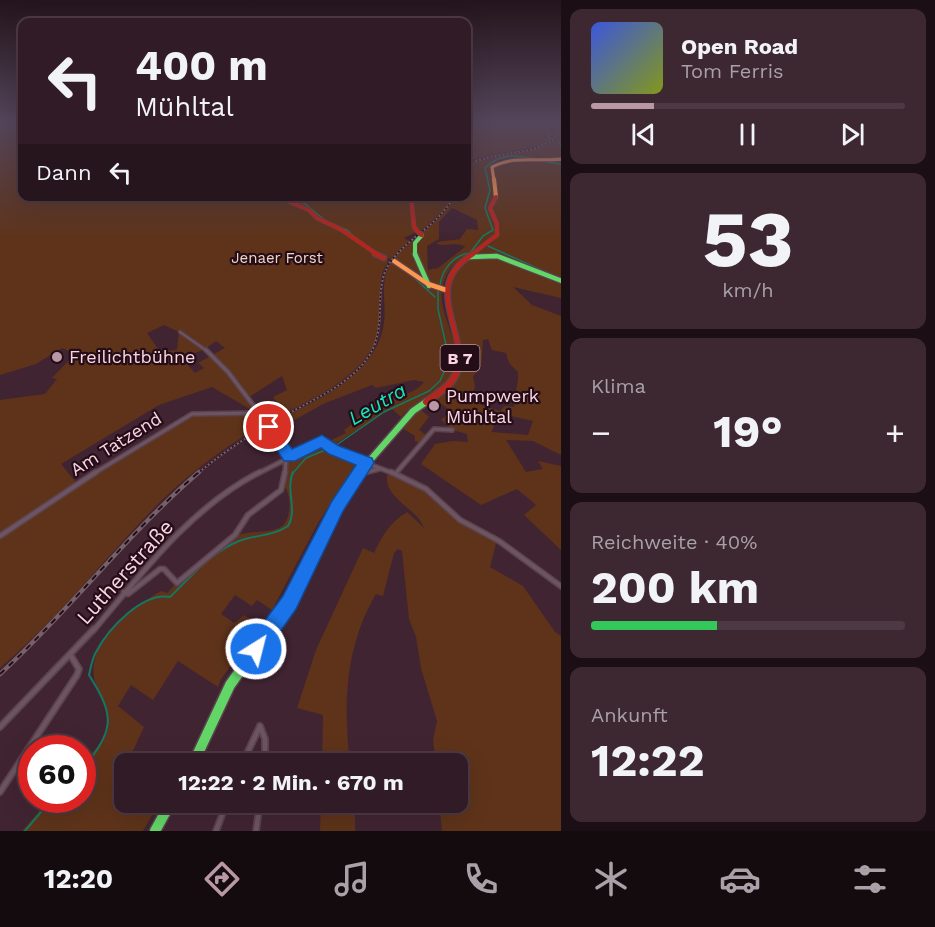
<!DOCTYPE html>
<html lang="de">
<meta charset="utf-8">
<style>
body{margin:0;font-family:"Work Sans",sans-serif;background:#3d2832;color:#f1f3f6;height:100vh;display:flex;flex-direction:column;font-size:22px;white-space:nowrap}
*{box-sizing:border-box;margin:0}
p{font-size:20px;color:#a8a1a7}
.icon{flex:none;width:33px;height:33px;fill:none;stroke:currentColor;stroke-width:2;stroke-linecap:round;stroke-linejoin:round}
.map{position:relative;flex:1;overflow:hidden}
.side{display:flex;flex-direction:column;gap:9px;padding:9px;background:#1b0f15;width:374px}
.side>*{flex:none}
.hud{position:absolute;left:18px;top:18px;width:453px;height:183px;border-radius:12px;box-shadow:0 6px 24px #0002,0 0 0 2px #4c3943;background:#311b26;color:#f1f3f6;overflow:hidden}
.speed{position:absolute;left:18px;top:735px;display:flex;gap:12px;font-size:30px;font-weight:700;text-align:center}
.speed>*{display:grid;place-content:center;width:78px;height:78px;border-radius:50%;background:#311b26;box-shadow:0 6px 24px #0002,0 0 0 2px #4c3943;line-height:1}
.speed .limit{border:9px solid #d22;background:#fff;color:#111}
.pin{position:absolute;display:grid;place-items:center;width:51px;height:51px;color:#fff;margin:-26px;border:3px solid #fff;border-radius:50%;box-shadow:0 2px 6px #0007}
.me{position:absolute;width:66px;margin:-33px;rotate:36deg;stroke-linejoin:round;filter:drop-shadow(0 0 4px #0008)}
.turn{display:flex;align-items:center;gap:21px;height:126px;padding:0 18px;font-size:27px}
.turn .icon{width:78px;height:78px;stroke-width:2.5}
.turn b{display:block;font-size:42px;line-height:51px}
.then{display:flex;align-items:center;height:57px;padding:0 18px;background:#0003;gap:12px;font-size:22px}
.big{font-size:45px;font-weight:700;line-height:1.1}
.side .tile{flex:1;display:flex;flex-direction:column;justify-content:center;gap:9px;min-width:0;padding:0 21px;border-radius:12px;background:#3d2832}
.side .dial{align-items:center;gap:0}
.dial b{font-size:78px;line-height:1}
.song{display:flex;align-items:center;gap:18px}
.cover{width:72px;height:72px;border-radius:9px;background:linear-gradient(135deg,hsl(230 70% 55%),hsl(70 70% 35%))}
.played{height:6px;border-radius:3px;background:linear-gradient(90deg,#b997a4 20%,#4c3943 20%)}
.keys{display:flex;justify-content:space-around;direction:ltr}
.heat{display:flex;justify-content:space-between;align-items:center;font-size:33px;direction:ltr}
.charge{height:9px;border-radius:4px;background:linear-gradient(90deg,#34c759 40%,#4c3943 0)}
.trip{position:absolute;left:114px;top:753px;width:354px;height:60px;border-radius:12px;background:#311b26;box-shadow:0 6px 24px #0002,0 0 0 2px #4c3943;font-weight:700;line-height:60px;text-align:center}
.tabs{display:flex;height:96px;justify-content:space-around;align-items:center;background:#140b0f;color:#a8a1a7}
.tabs .icon{width:42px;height:42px}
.tabs .current{color:#b997a4}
.tabs b{font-size:27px;color:#f1f3f6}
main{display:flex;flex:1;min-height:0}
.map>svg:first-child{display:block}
.green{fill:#5e331a;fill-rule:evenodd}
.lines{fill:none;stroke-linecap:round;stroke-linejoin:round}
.stream-far1{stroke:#147863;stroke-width:1.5}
.stream{stroke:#147863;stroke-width:2}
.street-far3-casing{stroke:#5b424e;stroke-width:4.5}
.street-far2-casing{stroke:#5b424e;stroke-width:6}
.street-far1-casing{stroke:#5b424e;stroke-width:7}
.street-casing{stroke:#5b424e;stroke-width:8}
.fast-far4-casing{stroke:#5b424e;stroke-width:5}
.fast-far3-casing{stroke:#5b424e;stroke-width:7}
.fast-far2-casing{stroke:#5b424e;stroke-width:9}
.fast-far1-casing{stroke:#5b424e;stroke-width:10}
.fast-casing{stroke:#5b424e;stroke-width:13}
.slow-far2-casing{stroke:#5b424e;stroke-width:4.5}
.slow-far1-casing{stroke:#5b424e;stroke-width:5}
.slow-casing{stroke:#5b424e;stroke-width:7}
.jam-far2-casing{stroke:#5b424e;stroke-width:5}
.jam-far1-casing{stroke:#5b424e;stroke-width:7}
.jam-casing{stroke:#5b424e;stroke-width:9}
.street-far3{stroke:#6c5560;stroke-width:2}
.street-far2{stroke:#6c5560;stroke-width:3}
.street-far1{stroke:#6c5560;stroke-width:4}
.street{stroke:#6c5560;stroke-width:4.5}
.fast-far4{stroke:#63d668;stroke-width:4}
.fast-far3{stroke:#63d668;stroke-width:4.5}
.fast-far2{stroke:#63d668;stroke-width:6}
.fast-far1{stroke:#63d668;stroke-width:8}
.fast{stroke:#63d668;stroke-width:10}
.slow-far2{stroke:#ff974d;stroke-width:3}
.slow-far1{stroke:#ff974d;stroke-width:4}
.slow{stroke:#ff974d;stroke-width:4.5}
.jam-far2{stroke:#b3261e;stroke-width:4}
.jam-far1{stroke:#b3261e;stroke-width:4.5}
.jam{stroke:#b3261e;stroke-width:6}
.rail-far1-casing{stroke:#766069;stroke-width:2}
.rail-casing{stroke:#766069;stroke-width:4.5}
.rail-far1{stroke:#250d18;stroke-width:1.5;stroke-dasharray:2;stroke-linecap:butt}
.rail{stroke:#250d18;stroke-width:2;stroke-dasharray:6;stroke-linecap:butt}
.jam-bridge-casing{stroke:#5b424e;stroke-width:5;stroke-linecap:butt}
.jam-bridge{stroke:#b3261e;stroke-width:4}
.route{fill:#1a73e8;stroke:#114b97;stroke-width:1.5}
.poi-dot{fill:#b997a4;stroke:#250d18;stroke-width:2}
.labels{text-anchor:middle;stroke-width:4.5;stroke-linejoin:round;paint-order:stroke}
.far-park-label{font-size:15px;fill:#f1d5c4;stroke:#250d18}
.shield{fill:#250d18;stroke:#b999a5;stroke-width:1.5}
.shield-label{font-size:16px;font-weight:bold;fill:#f9d5e2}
.poi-label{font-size:18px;fill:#f9d5e2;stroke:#250d18;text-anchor:start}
.street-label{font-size:18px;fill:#f9d5e2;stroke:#250d18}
.water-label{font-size:20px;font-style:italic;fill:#15e8be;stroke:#250d18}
.near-street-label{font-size:21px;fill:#f9d5e2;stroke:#250d18}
</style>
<main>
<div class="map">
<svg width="562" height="831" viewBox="0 0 562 831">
<rect width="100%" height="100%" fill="#412432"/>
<path class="green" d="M0 121H22V196H410L409 205 412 214V197H452L447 207 424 228 404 238 409 241 390 259 379 255 350 237 368 251 389 261C375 279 382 298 381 318 377 375 309 400 267 422L263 417 279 406 273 397 287 390 282 376 249 397 256 407 255 412 212 387 159 405 61 464 77 484 0 535V400L45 394 57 379 52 378 75 354 62 348 36 364 0 375ZM164 325 179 332 177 350 160 352 147 333ZM216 341 225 348 198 363 204 368 195 373 181 357 204 350Z
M467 121H553L559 132C548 153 488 149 467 163Z
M554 121H561V158L554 160 535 156V159C520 158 502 155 490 166L494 196 487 208 494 220 496 232C481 258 449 252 443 287 412 283 420 270 397 262L421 284 442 290C438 319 471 355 449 381 436 396 414 400 401 417L391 408 332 446 327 442 346 433 344 430C356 424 360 409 371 404 387 397 413 397 424 382L414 380 376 388 372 385 323 404 275 431 268 425C311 403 376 378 384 323 387 301 378 282 392 261L396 262 392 260 394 258 444 213 455 197 466 196 467 165C489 148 549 156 561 133ZM452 208 477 220 478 230 467 229 460 239 438 242 437 244C446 247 459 241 465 247L438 268 428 270 427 246 439 239V222Z
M513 159 552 163 561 160V298L513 287 532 305 561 316V455L533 441 506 440 526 472 543 469 538 461 561 466V550L524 515 536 505 517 489 481 505 421 464 435 444 453 441 468 442 467 434 452 430 441 420 451 411 433 398C440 393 453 385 458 378 474 347 432 304 453 270 463 254 505 247 499 224 497 218 493 213 491 207L496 198 492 169ZM488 339 492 350 506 353 509 363 518 372C519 384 514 394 514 407L505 406 500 411 469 401 475 387 473 376 481 367 483 340ZM502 414 533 421 528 435 492 432 497 415Z
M419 408 429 417 419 430 426 435 420 443 415 441V436L402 428Z
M199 413 257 414 265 423C228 445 193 470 162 500 107 555 60 617 0 668V537L63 494 191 416Z
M321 445 357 462 318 523 272 610 257 600 252 606 235 595 221 614 234 623 244 615 261 625 221 679 218 687 178 661 153 700 131 685 118 706 144 727 131 755 141 763 124 764V802L159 803 143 831H22L49 800H82C83 790 80 775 83 767 88 753 104 745 108 729 111 710 101 701 96 685 82 643 130 609 161 591L167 593C183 577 217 546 236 536 250 530 271 534 282 526 292 518 291 496 285 487L288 462Z
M388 471 433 494 454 516 497 540 490 567 523 586 555 632 561 636V831H442L439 803 458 802V764L436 763 433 740 437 721 421 668 416 637 409 619 402 551 398 549 394 553 383 596 376 594C345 646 343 705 350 763H322L323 715 297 708 316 650 363 548 374 553C382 536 390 522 407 512L424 528C417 507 380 498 388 471Z
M321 803H355V831H320Z"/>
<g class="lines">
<path class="stream-far1" d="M544 121 540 126 550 133 548 138 551 139
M558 141 562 149
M281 197 304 203 326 221
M333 224 347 230 360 242
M488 246 550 274
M410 274 435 297
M440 285C442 269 454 255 470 253L483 236 493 230 485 208 490 190 485 168C508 145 534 162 562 164
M292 474 306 458 335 446 384 412 429 391 440 381 447 365 448 354 438 309V290"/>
<path class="stream" d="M82 770C113 730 117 719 89 675 91 667 92 659 96 652 108 629 142 592 170 597 191 577 211 552 239 541 255 535 273 536 288 526 298 509 285 490 293 472
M25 831 51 800"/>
<g class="street-far3-casing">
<path id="street-far3" d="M180 332 207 351"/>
</g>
<g class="street-far2-casing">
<path id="street-far2" d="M206 350 228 372 266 422
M58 354 61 356
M269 427 290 457
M396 473 434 429 452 430
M93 474 192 414 258 413
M257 474 322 441 345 455 395 474
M285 474 286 459
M360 474 379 469"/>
</g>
<g class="street-far1-casing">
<path id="street-far1" d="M391 472 426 489 460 520 499 541 562 587
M359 474 366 472
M0 536 96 472
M124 592 128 594 160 569H164L177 583 235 535 248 515 281 490 285 472
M93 631C142 573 191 507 260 472"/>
</g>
<g class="street-casing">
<path id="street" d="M0 727 94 629
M242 764 260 726 265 739V764
M0 792 77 675 79 669 71 656
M216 831 227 802
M256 831 260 802"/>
</g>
<g class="fast-far4-casing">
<path id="fast-far4" d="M415 255V243L422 235"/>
</g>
<g class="fast-far3-casing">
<path id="fast-far3" d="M415 254 429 286
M469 257 497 256 562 281"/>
</g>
<g class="fast-far2-casing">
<path id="fast-far2" d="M358 474 413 411 426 402"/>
</g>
<g class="fast-far1-casing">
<path id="fast-far1" d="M269 631C304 581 321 520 359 472"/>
</g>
<g class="fast-casing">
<path id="fast" d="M193 764 230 685 270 629
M155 831 171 802"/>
</g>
<g class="slow-far2-casing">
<path id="slow-far2" d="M494 181 492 167C514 155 538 162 562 159"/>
</g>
<g class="slow-far1-casing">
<path id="slow-far1" d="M494 179 496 197"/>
</g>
<g class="slow-casing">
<path id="slow" d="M394 261 428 284 446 290"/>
</g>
<g class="jam-far2-casing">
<path id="jam-far2" d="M276 196 309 210 317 218 342 230 378 255
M411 196 414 227 417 231
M471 255 497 235V224L490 208 496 197"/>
</g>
<g class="jam-far1-casing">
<path id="jam-far1" d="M375 254 384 258
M459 351C453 312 430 280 473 254"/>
</g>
<g class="jam-casing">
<path id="jam" d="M426 402C447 388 463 377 458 350"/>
</g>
<use href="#street-far3" class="street-far3"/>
<use href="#street-far2" class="street-far2"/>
<use href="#street-far1" class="street-far1"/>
<use href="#street" class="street"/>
<use href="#fast-far4" class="fast-far4"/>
<use href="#fast-far3" class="fast-far3"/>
<use href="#fast-far2" class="fast-far2"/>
<use href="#fast-far1" class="fast-far1"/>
<use href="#fast" class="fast"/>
<use href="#slow-far2" class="slow-far2"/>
<use href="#slow-far1" class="slow-far1"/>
<use href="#slow" class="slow"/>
<use href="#jam-far2" class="jam-far2"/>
<use href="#jam-far1" class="jam-far1"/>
<use href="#jam" class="jam"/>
<g class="rail-far1-casing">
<path id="rail-far1" d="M466 165C495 150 538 158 560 133L554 121
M197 474C223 452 251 434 280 418 310 401 349 386 369 356 389 325 371 288 391 261 410 236 439 225 454 196"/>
</g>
<g class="rail-casing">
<path id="rail" d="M0 674C70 610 127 534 199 472"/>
</g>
<use href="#rail-far1" class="rail-far1"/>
<use href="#rail" class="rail"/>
<g class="jam-bridge-casing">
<path id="jam-bridge" d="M417 231 422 235"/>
</g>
<use href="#jam-bridge" class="jam-bridge"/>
</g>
<linearGradient id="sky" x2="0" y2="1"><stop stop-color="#24141c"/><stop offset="0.51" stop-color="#54455a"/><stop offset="1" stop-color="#54455a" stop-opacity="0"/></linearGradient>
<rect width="562" height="238" fill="url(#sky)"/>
<path class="route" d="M269 421 274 423 292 449 322 435 339 446 372 458 374 463 343 511 296 609 263 656 256 659 249 656 246 649 249 642 283 596 332 501 356 465 329 454 321 448 295 461H284L262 427Z"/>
<g class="poi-dot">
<circle cx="57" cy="357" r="6"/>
<circle cx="434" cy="406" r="6"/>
</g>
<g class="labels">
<g class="far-park-label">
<text x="277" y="263">Jenaer Forst</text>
</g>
<rect class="shield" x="440.5" y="345" width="39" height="26" rx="4.5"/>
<g class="shield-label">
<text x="460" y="364">B 7</text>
</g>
<g class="poi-label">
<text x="69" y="363">Freilichtbühne</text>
<text x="446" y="402">Pumpwerk<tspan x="446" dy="21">Mühltal</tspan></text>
</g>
<g class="street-label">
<text transform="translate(116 444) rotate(-32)" y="6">Am Tatzend</text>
</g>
<g class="water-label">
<text transform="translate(377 404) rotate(-30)" y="7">Leutra</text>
</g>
<g class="near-street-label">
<text transform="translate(125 572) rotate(-48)" y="7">Lutherstraße</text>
</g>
</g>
</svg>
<div class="speed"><div class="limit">60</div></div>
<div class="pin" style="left:269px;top:427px;background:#d93025"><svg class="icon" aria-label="arrive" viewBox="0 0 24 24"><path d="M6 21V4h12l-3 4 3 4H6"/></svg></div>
<svg class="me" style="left:256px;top:649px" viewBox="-20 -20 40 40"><circle r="17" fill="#1a73e8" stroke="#fff" stroke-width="3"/><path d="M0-11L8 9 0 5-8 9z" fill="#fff"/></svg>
<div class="trip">12:22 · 2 Min. · 670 m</div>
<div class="hud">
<div class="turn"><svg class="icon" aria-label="left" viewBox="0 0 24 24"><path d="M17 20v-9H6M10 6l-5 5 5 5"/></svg><div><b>400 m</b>Mühltal</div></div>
<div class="then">Dann<svg class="icon" aria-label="left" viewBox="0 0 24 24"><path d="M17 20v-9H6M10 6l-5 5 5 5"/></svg></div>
</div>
</div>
<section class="side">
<div class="tile">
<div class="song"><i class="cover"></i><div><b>Open Road</b><p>Tom Ferris</p></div></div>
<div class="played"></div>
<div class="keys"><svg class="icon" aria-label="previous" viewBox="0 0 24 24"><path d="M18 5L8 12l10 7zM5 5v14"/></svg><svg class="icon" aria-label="pause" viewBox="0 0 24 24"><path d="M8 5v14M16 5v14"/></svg><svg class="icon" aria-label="next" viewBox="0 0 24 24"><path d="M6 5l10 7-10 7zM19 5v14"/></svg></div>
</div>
<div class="tile dial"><b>53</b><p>km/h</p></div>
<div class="tile"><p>Klima</p>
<div class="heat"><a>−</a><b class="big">19°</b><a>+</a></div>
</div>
<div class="tile"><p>Reichweite · 40%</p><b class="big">200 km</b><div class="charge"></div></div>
<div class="tile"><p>Ankunft</p><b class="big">12:22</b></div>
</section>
</main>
<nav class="tabs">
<b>12:20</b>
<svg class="icon current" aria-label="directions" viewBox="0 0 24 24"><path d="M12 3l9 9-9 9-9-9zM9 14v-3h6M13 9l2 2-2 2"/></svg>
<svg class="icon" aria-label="music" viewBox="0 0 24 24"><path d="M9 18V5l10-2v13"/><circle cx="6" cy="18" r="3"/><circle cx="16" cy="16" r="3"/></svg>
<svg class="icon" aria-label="phone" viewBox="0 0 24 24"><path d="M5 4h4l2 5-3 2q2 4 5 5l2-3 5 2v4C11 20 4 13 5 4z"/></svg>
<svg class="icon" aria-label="climate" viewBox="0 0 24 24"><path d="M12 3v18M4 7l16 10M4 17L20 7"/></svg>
<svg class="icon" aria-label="car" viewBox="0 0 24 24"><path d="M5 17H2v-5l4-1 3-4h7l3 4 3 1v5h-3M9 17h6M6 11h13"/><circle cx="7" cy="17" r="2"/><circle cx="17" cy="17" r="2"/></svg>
<svg class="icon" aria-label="filters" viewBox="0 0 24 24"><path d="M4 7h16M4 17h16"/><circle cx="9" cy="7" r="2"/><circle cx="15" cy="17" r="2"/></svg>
</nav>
